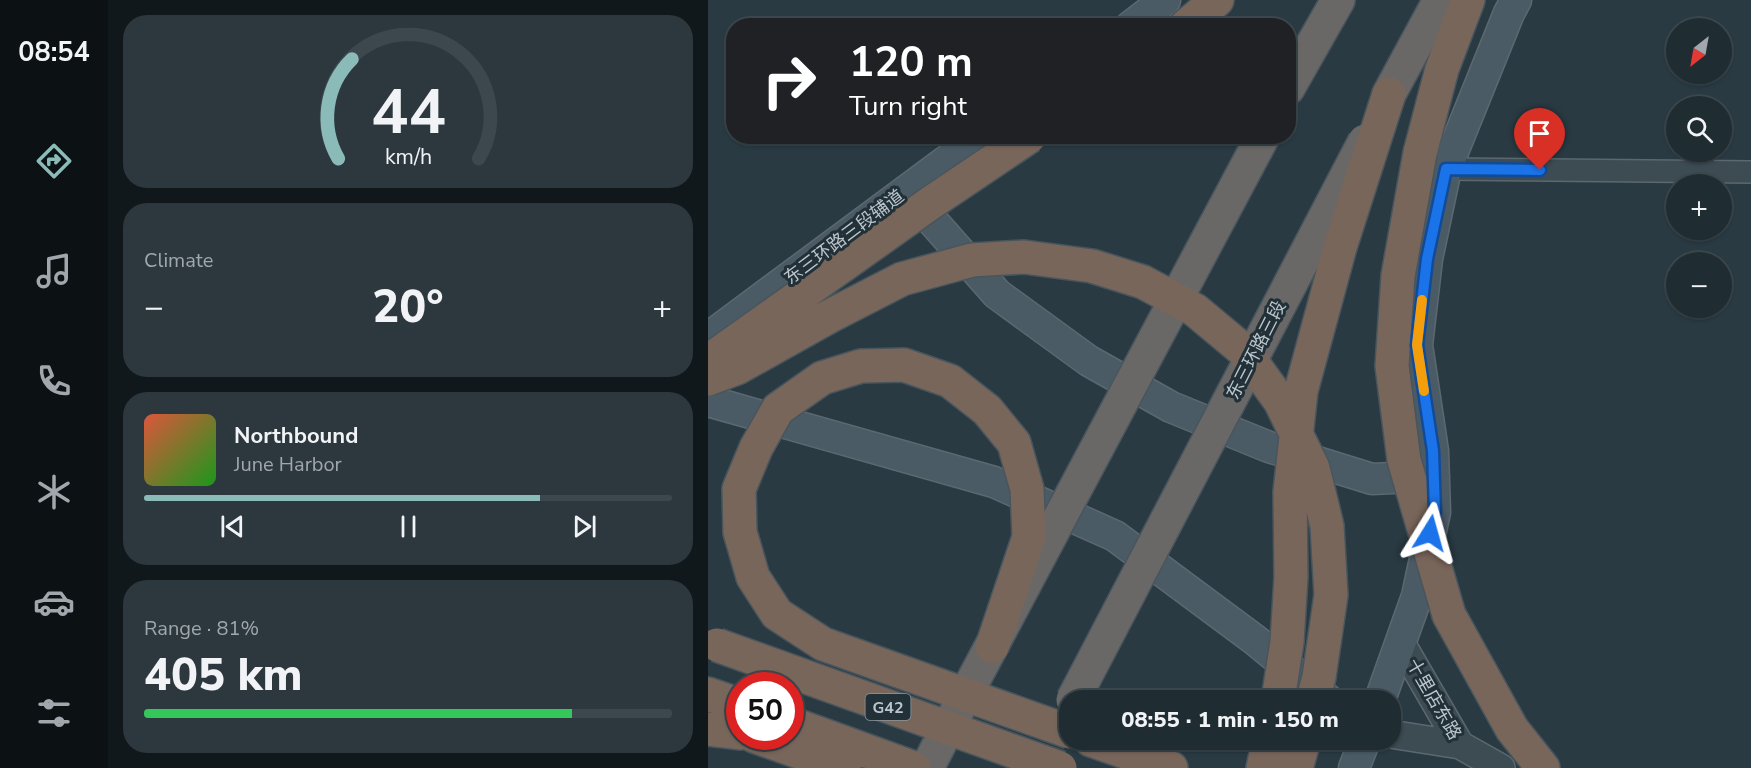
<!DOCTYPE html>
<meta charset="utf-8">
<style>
body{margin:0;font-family:"Nunito Sans","Noto Sans SC",sans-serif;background:#2c383e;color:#f1f3f6;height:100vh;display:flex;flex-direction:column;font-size:22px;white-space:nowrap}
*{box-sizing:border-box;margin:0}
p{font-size:20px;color:#a1a7ac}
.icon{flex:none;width:33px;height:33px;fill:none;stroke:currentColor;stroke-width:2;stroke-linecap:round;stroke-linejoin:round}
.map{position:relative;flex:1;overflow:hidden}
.side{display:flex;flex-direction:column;gap:15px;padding:15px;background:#11181c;width:600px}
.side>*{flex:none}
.banner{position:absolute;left:18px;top:18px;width:570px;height:126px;border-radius:24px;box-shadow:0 2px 4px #0004,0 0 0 2px #3c484d;background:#202124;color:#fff;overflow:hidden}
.needle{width:39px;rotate:211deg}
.fabs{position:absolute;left:958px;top:18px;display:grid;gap:12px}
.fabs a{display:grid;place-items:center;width:66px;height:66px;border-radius:50%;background:#1f2c32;box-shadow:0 2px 4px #0004,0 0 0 2px #3c484d;font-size:30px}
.speed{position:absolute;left:18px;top:672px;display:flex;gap:12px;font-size:30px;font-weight:700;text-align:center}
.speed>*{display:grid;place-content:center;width:78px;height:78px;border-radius:50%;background:#1f2c32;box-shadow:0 2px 4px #0004,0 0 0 2px #3c484d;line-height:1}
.speed .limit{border:9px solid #d22;background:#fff;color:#111}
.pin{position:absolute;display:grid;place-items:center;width:51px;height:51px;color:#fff;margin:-62px -26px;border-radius:50% 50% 50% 0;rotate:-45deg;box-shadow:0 0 6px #0007}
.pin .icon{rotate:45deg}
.me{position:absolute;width:66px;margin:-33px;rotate:8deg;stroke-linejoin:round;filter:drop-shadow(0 0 4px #0008)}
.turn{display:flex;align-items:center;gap:21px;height:126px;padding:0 24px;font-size:27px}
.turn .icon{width:78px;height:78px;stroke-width:2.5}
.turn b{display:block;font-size:42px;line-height:51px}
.big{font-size:45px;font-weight:800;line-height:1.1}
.side .card{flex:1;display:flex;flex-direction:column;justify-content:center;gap:9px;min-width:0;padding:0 21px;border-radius:24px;background:#2c383e}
.side .dial{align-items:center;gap:0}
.dial svg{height:156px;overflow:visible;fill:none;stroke:#3c484d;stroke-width:7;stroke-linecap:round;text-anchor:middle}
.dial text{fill:#f1f3f6;stroke:none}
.song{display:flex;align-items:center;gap:18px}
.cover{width:72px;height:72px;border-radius:9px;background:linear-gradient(135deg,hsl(10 70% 55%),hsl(120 70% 35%))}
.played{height:6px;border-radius:3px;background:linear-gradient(90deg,#8bbbb9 75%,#3c484d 75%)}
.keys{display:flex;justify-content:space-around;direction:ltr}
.heat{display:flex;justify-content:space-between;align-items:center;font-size:33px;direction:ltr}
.charge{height:9px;border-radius:4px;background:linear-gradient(90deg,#34c759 81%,#3c484d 0)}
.trip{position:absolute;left:351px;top:690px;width:342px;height:60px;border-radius:24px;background:#1f2c32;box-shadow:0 2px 4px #0004,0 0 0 2px #3c484d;font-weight:800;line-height:60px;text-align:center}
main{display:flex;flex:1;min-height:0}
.tab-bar{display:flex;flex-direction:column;width:108px;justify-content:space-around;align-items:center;background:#0c1214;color:#a1a7ac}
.tab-bar .icon{width:42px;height:42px}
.tab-bar .current{color:#8bbbb9}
.tab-bar b{font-size:27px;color:#f1f3f6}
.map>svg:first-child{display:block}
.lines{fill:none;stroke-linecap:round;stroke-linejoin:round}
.minor-casing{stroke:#5c6870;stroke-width:24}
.tertiary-casing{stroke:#5c6870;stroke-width:30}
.secondary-casing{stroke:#5c6870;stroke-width:33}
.trunk-casing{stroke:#48555d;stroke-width:36}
.motorway-casing{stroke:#48555d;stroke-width:36}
.minor{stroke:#3d4b53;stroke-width:21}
.tertiary{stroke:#3d4b53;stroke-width:27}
.secondary{stroke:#4b5b66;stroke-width:30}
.trunk{stroke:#6a6867;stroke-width:33}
.motorway{stroke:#79665b;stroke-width:33}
.trunk-bridge-casing{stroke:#48555d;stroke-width:36;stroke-linecap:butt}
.motorway-bridge-casing{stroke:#48555d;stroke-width:36;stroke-linecap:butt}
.trunk-bridge{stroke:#6a6867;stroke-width:33}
.motorway-bridge{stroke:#79665b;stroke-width:33}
.route-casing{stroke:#114b97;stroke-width:15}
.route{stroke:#1a73e8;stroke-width:10}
.slow{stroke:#f59e0b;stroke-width:10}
.labels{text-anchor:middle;stroke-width:6;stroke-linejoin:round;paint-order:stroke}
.shield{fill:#223038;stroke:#8d98a0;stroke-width:1.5}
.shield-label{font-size:16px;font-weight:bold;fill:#bbc5cc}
.street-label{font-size:18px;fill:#bbc5cc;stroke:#223038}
</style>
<main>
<nav class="tab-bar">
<b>08:54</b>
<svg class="icon current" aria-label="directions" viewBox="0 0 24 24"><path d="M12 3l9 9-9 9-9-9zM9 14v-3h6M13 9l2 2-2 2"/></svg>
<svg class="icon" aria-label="music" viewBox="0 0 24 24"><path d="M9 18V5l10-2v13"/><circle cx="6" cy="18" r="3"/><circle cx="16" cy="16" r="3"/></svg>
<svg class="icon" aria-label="phone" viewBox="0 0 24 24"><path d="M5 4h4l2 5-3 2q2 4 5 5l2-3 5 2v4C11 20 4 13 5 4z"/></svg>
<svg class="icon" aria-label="climate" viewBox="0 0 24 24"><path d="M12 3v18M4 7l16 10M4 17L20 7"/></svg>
<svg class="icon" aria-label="car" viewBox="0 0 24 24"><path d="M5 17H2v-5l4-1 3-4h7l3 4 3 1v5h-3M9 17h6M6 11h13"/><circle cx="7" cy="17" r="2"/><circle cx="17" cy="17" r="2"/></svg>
<svg class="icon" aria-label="filters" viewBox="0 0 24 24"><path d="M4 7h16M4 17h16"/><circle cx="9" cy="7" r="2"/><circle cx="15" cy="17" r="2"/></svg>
</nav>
<section class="side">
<div class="card dial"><svg viewBox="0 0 100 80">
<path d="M14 69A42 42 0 1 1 86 69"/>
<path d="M14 69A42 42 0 0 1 21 18" stroke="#8bbbb9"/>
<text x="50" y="56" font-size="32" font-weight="700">44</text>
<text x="50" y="72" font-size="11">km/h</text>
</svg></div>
<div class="card"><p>Climate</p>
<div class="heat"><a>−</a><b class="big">20°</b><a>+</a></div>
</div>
<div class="card">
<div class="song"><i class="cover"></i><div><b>Northbound</b><p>June Harbor</p></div></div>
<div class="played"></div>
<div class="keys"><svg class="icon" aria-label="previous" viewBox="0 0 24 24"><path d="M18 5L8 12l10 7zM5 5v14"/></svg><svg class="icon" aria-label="pause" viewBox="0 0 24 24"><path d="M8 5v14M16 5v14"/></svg><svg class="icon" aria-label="next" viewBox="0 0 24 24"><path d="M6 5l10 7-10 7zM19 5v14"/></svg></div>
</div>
<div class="card"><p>Range · 81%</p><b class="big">405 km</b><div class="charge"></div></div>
</section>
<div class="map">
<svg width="1043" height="768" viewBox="0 0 1043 768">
<rect width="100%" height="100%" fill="#293a43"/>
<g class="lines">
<g class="minor-casing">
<path id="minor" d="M738 169 1043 172"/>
</g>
<g class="tertiary-casing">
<path id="tertiary" d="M693 643 752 745 793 768
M682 734 752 745"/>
</g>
<g class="secondary-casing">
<path id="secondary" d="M423 26 457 0
M198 191 289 294 381 361 463 407 561 447 664 479 726 476
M0 338 272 136
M0 401 286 482 407 536 547 640 620 700
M672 700 709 596 727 512 725 451 709 345 719 259 738 169 801 13 808 0
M646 768 657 740"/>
</g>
<g class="trunk-casing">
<path id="trunk" d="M580 88 630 0
M681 94 732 0
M219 768 233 741"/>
</g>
<g class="motorway-casing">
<path id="motorway" d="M478 26 509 0
M712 153 734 69 760 0
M741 615 804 729 835 768
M0 694 32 705
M82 723 206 768
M0 729 32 733
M46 736 136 768
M383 740 463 768
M555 768 561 740
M588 768 596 740"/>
</g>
<use href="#minor" class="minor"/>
<use href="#tertiary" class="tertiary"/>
<use href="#secondary" class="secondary"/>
<use href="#trunk" class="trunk"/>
<use href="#motorway" class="motorway"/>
<g class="trunk-bridge-casing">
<path id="trunk-bridge" d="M365 700 657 141
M233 741 555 136"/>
</g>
<g class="motorway-bridge-casing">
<path id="motorway-bridge" d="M712 153 690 276 684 366 696 460 741 615
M0 361 224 202 322 136
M0 379 29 368 122 316 194 279 264 260 316 257 384 266 435 282 487 310 535 350 572 401 605 468 619 526 623 595 611 677 605 700
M9 645 352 768
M284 647 321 537 319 489 306 443 279 410 242 381 196 365 153 366 114 378 70 409 48 448 31 489 32 532 45 577 69 614 115 644 362 732
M570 700 579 642 583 577 582 492 593 391 632 247 681 94"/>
</g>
<use href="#trunk-bridge" class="trunk-bridge"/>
<use href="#motorway-bridge" class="motorway-bridge"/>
</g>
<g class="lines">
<g class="route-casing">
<path id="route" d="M722 533 727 512 725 451 709 345 719 259 738 169 832 170"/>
</g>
<use href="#route" class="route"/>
<path class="slow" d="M714 300 709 345 716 391"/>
</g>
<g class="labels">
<rect class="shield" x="157.5" y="694" width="45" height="26" rx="4.5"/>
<g class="shield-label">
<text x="180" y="713">G42</text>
</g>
<g class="street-label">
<text transform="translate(136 237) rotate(-37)" y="6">东三环路三段辅道</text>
<text transform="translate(548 350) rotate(-63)" y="6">东三环路三段</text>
<text transform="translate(726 699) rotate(60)" y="6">十里店东路</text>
</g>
</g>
</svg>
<div class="fabs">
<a><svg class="needle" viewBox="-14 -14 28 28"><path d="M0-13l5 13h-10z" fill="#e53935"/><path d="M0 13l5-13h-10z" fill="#a1a7ac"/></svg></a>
<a><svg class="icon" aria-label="search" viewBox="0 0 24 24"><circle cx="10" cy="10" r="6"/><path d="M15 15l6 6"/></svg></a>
<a>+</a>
<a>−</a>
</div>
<div class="speed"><div class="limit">50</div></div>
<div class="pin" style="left:832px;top:170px;background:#d93025"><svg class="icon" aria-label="arrive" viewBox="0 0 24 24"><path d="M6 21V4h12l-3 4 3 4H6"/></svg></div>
<svg class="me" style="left:722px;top:533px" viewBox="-20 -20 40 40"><path d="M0-17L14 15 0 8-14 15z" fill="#1a73e8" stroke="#fff" stroke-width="4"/></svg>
<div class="trip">08:55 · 1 min · 150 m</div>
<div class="banner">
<div class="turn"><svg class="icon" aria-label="right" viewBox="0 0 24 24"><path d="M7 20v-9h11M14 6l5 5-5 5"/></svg><div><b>120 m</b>Turn right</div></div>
</div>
</div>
</main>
